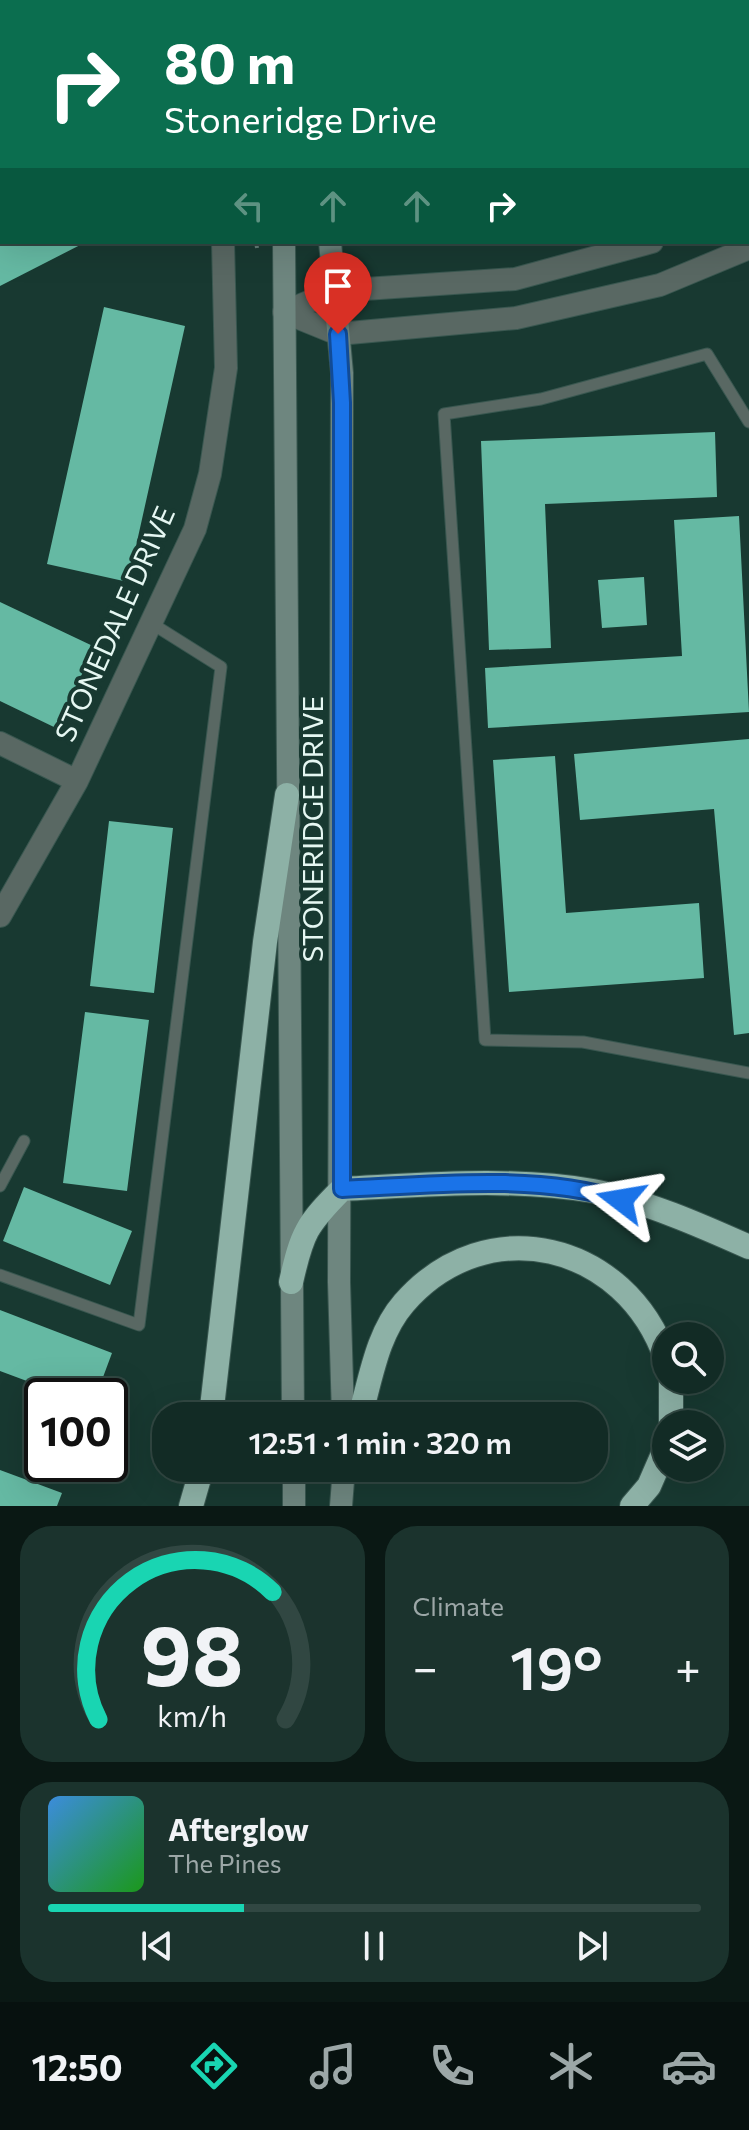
<!DOCTYPE html>
<meta charset="utf-8">
<style>
body{margin:0;font-family:Commissioner,sans-serif;background:#1b332d;color:#f1f3f6;height:100vh;display:flex;flex-direction:column;font-size:30px;white-space:nowrap}
*{box-sizing:border-box;margin:0}
p{font-size:26px;color:#9ca7a7}
.icon{flex:none;width:44px;height:44px;fill:none;stroke:currentColor;stroke-width:2;stroke-linecap:round;stroke-linejoin:round}
.map{position:relative;height:1506px;overflow:hidden}
.side{display:flex;flex-direction:column;gap:20px;padding:20px;background:#0a1814;flex:1}
.side>*{flex:none}
.hud{position:absolute;left:0px;top:0px;width:750px;height:244px;box-shadow:0 8px 32px #0002,0 0 0 2px #314742;background:#0b6e4f;color:#fff;overflow:hidden}
.buttons{position:absolute;left:652px;top:1322px;display:grid;gap:16px}
.buttons a{display:grid;place-items:center;width:72px;height:72px;border-radius:50%;background:#122b25;box-shadow:0 8px 32px #0002,0 0 0 2px #314742;font-size:40px}
.speed{position:absolute;left:24px;top:1378px;display:flex;gap:16px;font-size:40px;font-weight:700;text-align:center}
.speed>*{display:grid;place-content:center;width:104px;height:104px;border-radius:50%;background:#122b25;box-shadow:0 8px 32px #0002,0 0 0 2px #314742;line-height:1}
.speed .limit{border:4px solid #111;border-radius:12px;background:#fff;color:#111}
.pin{position:absolute;display:grid;place-items:center;width:68px;height:68px;color:#fff;margin:-82px -34px;border-radius:50% 50% 50% 0;rotate:-45deg;box-shadow:0 0 8px #0007}
.pin .icon{rotate:45deg}
.me{position:absolute;width:88px;margin:-44px;rotate:284deg;stroke-linejoin:round;filter:drop-shadow(0 0 6px #0008)}
.turn{display:flex;align-items:center;gap:28px;height:168px;padding:0 32px;font-size:36px}
.turn .icon{width:104px;height:104px;stroke-width:2.5}
.turn b{display:block;font-size:56px;line-height:68px}
.lanes{display:flex;align-items:center;height:76px;padding:0 32px;background:#0003;justify-content:center;gap:40px;direction:ltr}
.lanes .off{opacity:.35}
.big{font-size:60px;font-weight:600;line-height:1.1}
.side .tile{flex:1;display:flex;flex-direction:column;justify-content:center;gap:12px;min-width:0;padding:0 28px;border-radius:32px;background:#1b332d}
.side .dial{align-items:center;gap:0}
.dial svg{height:208px;overflow:visible;fill:none;stroke:#314742;stroke-width:7;stroke-linecap:round;text-anchor:middle}
.dial text{fill:#f1f3f6;stroke:none}
.song{display:flex;align-items:center;gap:24px}
.cover{width:96px;height:96px;border-radius:12px;background:linear-gradient(135deg,hsl(210 70% 55%),hsl(120 70% 35%))}
.played{height:8px;border-radius:4px;background:linear-gradient(90deg,#19d5b2 30%,#314742 30%)}
.keys{display:flex;justify-content:space-around;direction:ltr}
.heat{display:flex;justify-content:space-between;align-items:center;font-size:44px;direction:ltr}
.side .tiles{flex:1;display:grid;gap:20px;grid-template-columns:1fr 1fr}
.tile:last-child{grid-column:span 2}
.trip{position:absolute;left:152px;top:1402px;width:456px;height:80px;border-radius:32px;background:#122b25;box-shadow:0 8px 32px #0002,0 0 0 2px #314742;font-weight:600;line-height:80px;text-align:center}
.menu{display:flex;height:128px;justify-content:space-around;align-items:center;background:#07110f;color:#9ca7a7}
.menu .icon{width:56px;height:56px}
.menu .on{color:#19d5b2}
.menu b{font-size:36px;color:#f1f3f6}
.map>svg:first-child{display:block}
.building{fill:#65b9a3}
.lines{fill:none;stroke-linecap:round;stroke-linejoin:round}
.service-casing{stroke:#395750;stroke-width:13}
.minor-casing{stroke:#395750;stroke-width:24}
.secondary-casing{stroke:#395750;stroke-width:24}
.motorway-casing{stroke:#395750;stroke-width:26}
.path{stroke:#627d76;stroke-width:4;stroke-dasharray:8 4;stroke-linecap:butt}
.service{stroke:#596863;stroke-width:11}
.minor{stroke:#596863;stroke-width:22}
.secondary{stroke:#6e867f;stroke-width:22}
.motorway{stroke:#8db1a6;stroke-width:24}
.route-casing{stroke:#114b97;stroke-width:20}
.route{stroke:#1a73e8;stroke-width:14}
.labels{text-anchor:middle;stroke-width:8;stroke-linejoin:round;paint-order:stroke}
.street-label{font-size:28px;fill:#e5f7f2;stroke:#183931}
</style>
<div class="map">
<svg width="749" height="1506" viewBox="0 0 749 1506">
<rect width="100%" height="100%" fill="#183931"/>
<path class="building" d="M0 242H86L0 286Z
M104 307 185 326 128 582 47 564Z
M715 432 717 497 545 504 551 648 489 650 481 441Z
M739 516 749 712 488 728 485 668 682 656 674 520Z
M644 577 647 625 602 628 598 580Z
M0 602 95 647 56 728 0 701Z
M749 739V1033L734 1035 714 809 580 820 574 754Z
M555 756 566 913 699 903 704 978 509 992 493 760Z
M109 821 173 828 154 993 90 986Z
M85 1012 149 1020 127 1191 63 1183Z
M24 1187 132 1231 110 1285 3 1241Z
M0 1310 112 1353 96 1396H67L0 1371Z
M0 1470 62 1493 57 1506H0Z"/>
<g class="lines">
<g class="service-casing">
<path id="service" d="M441 2 445 0
M0 160 2 159
M749 422 707 354 541 399 444 414 485 1040 583 1042 749 1073
M0 1186 24 1141
M0 1275 139 1325 221 667 151 623"/>
</g>
<g class="minor-casing">
<path id="minor" d="M121 0 123 2
M748 203 749 202
M284 312 338 334 516 318 660 285 749 248
M284 312 335 291 515 279 652 242
M0 743 77 781
M0 916 77 781 195 529 210 474 226 368 223 242"/>
</g>
<g class="secondary-casing">
<path id="secondary" d="M235 0 236 2
M282 0 283 2
M284 242 293 1416
M330 242 342 373 339 1282 343 1416
M294 1468V1506
M341 1506 344 1468"/>
</g>
<g class="motorway-casing">
<path id="motorway" d="M291 1282C302 1233 306 1225 342 1189 424 1185 512 1177 593 1191 643 1200 702 1226 749 1247
M211 1416 265 942 287 795
M360 1416C371 1378 377 1334 404 1303 487 1208 626 1243 666 1359
M671 1424V1380
M191 1506 202 1468
M632 1506 649 1486 666 1447"/>
</g>
<path class="path" d="M205 0 206 2
M256 242 257 248"/>
<use href="#service" class="service"/>
<use href="#minor" class="minor"/>
<use href="#secondary" class="secondary"/>
<use href="#motorway" class="motorway"/>
</g>
<g class="lines">
<g class="route-casing">
<path id="route" d="M338 334 342 403V1189C429 1185 538 1173 621 1200"/>
</g>
<use href="#route" class="route"/>
</g>
<g class="labels">
<g class="street-label">
<text transform="translate(115 624) rotate(-66)" y="10">STONEDALE DRIVE</text>
<text transform="translate(313 829) rotate(-90)" y="10">STONERIDGE DRIVE</text>
</g>
</g>
</svg>
<div class="buttons">
<a><svg class="icon" aria-label="search" viewBox="0 0 24 24"><circle cx="10" cy="10" r="6"/><path d="M15 15l6 6"/></svg></a>
<a><svg class="icon" aria-label="layers" viewBox="0 0 24 24"><path d="M12 4l9 5-9 5-9-5zM3 14l9 5 9-5"/></svg></a>
</div>
<div class="speed"><div class="limit">100</div></div>
<div class="pin" style="left:338px;top:334px;background:#d93025"><svg class="icon" aria-label="arrive" viewBox="0 0 24 24"><path d="M6 21V4h12l-3 4 3 4H6"/></svg></div>
<svg class="me" style="left:621px;top:1200px" viewBox="-20 -20 40 40"><path d="M0-17L14 15 0 8-14 15z" fill="#1a73e8" stroke="#fff" stroke-width="4"/></svg>
<div class="trip">12:51 · 1 min · 320 m</div>
<div class="hud">
<div class="turn"><svg class="icon" aria-label="right" viewBox="0 0 24 24"><path d="M7 20v-9h11M14 6l5 5-5 5"/></svg><div><b>80 m</b>Stoneridge Drive</div></div>
<div class="lanes"><svg class="icon off" aria-label="left" viewBox="0 0 24 24"><path d="M17 20v-9H6M10 6l-5 5 5 5"/></svg><svg class="icon off" aria-label="ahead" viewBox="0 0 24 24"><path d="M12 20V5M6 11l6-6 6 6"/></svg><svg class="icon off" aria-label="ahead" viewBox="0 0 24 24"><path d="M12 20V5M6 11l6-6 6 6"/></svg><svg class="icon" aria-label="right" viewBox="0 0 24 24"><path d="M7 20v-9h11M14 6l5 5-5 5"/></svg></div>
</div>
</div>
<section class="side">
<div class="tiles">
<div class="tile dial"><svg viewBox="0 0 100 80">
<path d="M14 69A42 42 0 1 1 86 69"/>
<path d="M14 69A42 42 0 0 1 81 20" stroke="#19d5b2"/>
<text x="50" y="56" font-size="32" font-weight="700">98</text>
<text x="50" y="72" font-size="11">km/h</text>
</svg></div>
<div class="tile"><p>Climate</p>
<div class="heat"><a>−</a><b class="big">19°</b><a>+</a></div>
</div>
<div class="tile">
<div class="song"><i class="cover"></i><div><b>Afterglow</b><p>The Pines</p></div></div>
<div class="played"></div>
<div class="keys"><svg class="icon" aria-label="previous" viewBox="0 0 24 24"><path d="M18 5L8 12l10 7zM5 5v14"/></svg><svg class="icon" aria-label="pause" viewBox="0 0 24 24"><path d="M8 5v14M16 5v14"/></svg><svg class="icon" aria-label="next" viewBox="0 0 24 24"><path d="M6 5l10 7-10 7zM19 5v14"/></svg></div>
</div>
</div>
</section>
<nav class="menu">
<b>12:50</b>
<svg class="icon on" aria-label="directions" viewBox="0 0 24 24"><path d="M12 3l9 9-9 9-9-9zM9 14v-3h6M13 9l2 2-2 2"/></svg>
<svg class="icon" aria-label="music" viewBox="0 0 24 24"><path d="M9 18V5l10-2v13"/><circle cx="6" cy="18" r="3"/><circle cx="16" cy="16" r="3"/></svg>
<svg class="icon" aria-label="phone" viewBox="0 0 24 24"><path d="M5 4h4l2 5-3 2q2 4 5 5l2-3 5 2v4C11 20 4 13 5 4z"/></svg>
<svg class="icon" aria-label="climate" viewBox="0 0 24 24"><path d="M12 3v18M4 7l16 10M4 17L20 7"/></svg>
<svg class="icon" aria-label="car" viewBox="0 0 24 24"><path d="M5 17H2v-5l4-1 3-4h7l3 4 3 1v5h-3M9 17h6M6 11h13"/><circle cx="7" cy="17" r="2"/><circle cx="17" cy="17" r="2"/></svg>
</nav>
